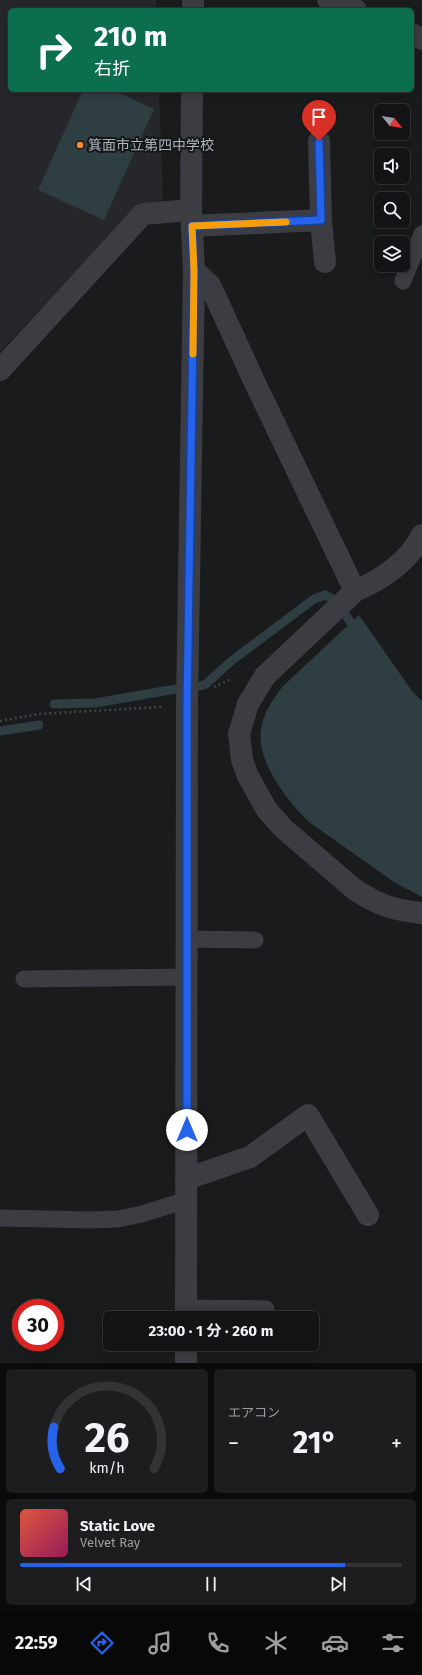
<!DOCTYPE html>
<html lang="ja">
<meta charset="utf-8">
<style>
body{margin:0;font-family:"Fira Sans","Noto Sans JP",sans-serif;background:#1d1d1f;color:#f1f3f6;height:100vh;display:flex;flex-direction:column;font-size:15px;white-space:nowrap}
*{box-sizing:border-box;margin:0}
p{font-size:13px;color:#9d9ea1}
.icon{flex:none;width:22px;height:22px;fill:none;stroke:currentColor;stroke-width:2;stroke-linecap:round;stroke-linejoin:round}
.map{position:relative;height:1363px;overflow:hidden}
.drawer{display:flex;flex-direction:column;gap:6px;padding:6px;background:#0b0b0c;flex:1}
.drawer>*{flex:none}
.top-card{position:absolute;left:8px;top:8px;width:406px;height:84px;border-radius:6px;box-shadow:0 2px 10px #0003,0 0 0 1px #333335;background:#0b6e4f;color:#fff;overflow:hidden}
.needle{width:26px;rotate:120deg}
.controls{position:absolute;left:374px;top:104px;display:grid;gap:8px}
.controls a{display:grid;place-items:center;width:36px;height:36px;border-radius:6px;background:#141416;box-shadow:0 2px 10px #0003,0 0 0 1px #333335;font-size:20px}
.speed{position:absolute;left:12px;top:1299px;display:flex;gap:8px;font-size:20px;font-weight:700;text-align:center}
.speed>*{display:grid;place-content:center;width:52px;height:52px;border-radius:50%;background:#141416;box-shadow:0 2px 10px #0003,0 0 0 1px #333335;line-height:1}
.speed .limit{border:6px solid #d22;background:#fff;color:#111}
.pin{position:absolute;display:grid;place-items:center;width:34px;height:34px;color:#fff;margin:-41px -17px;border-radius:50% 50% 50% 0;rotate:-45deg;box-shadow:0 0 4px #0007}
.pin .icon{rotate:45deg}
.me{position:absolute;width:44px;margin:-22px;rotate:0deg;stroke-linejoin:round;filter:drop-shadow(0 0 3px #0008)}
.turn{display:flex;align-items:center;gap:14px;height:84px;padding:0 20px;font-size:18px}
.turn .icon{width:52px;height:52px;stroke-width:2.5}
.turn b{display:block;font-size:28px;line-height:34px}
.big{font-size:30px;font-weight:700;line-height:1.1}
.drawer .tile{flex:1;display:flex;flex-direction:column;justify-content:center;gap:6px;min-width:0;padding:0 14px;border-radius:6px;background:#1d1d1f}
.drawer .dial{align-items:center;gap:0}
.dial svg{height:104px;overflow:visible;fill:none;stroke:#333335;stroke-width:7;stroke-linecap:round;text-anchor:middle}
.dial text{fill:#f1f3f6;stroke:none}
.song{display:flex;align-items:center;gap:12px}
.cover{width:48px;height:48px;border-radius:6px;background:linear-gradient(135deg,hsl(10 70% 55%),hsl(330 70% 35%))}
.played{height:4px;border-radius:2px;background:linear-gradient(90deg,#2563eb 85%,#333335 85%)}
.keys{display:flex;justify-content:space-around;direction:ltr}
.heat{display:flex;justify-content:space-between;align-items:center;font-size:22px;direction:ltr}
.drawer .tiles{flex:1;display:grid;gap:6px;grid-template-columns:1fr 1fr}
.tile:last-child{grid-column:span 2}
.trip{position:absolute;left:103px;top:1311px;width:216px;height:40px;border-radius:6px;background:#141416;box-shadow:0 2px 10px #0003,0 0 0 1px #333335;font-weight:700;line-height:40px;text-align:center}
.tab-bar{display:flex;height:64px;justify-content:space-around;align-items:center;background:#080809;color:#9d9ea1}
.tab-bar .icon{width:28px;height:28px}
.tab-bar .selected{color:#2563eb}
.tab-bar b{font-size:18px;color:#f1f3f6}
.map>svg:first-child{display:block}
.built{fill:#26272a}
.water{fill:#2e3e43}
.lines{fill:none;stroke-linecap:round;stroke-linejoin:round}
.stream{stroke:#2e3e43;stroke-width:9}
.path{stroke:#404549;stroke-width:2.5;stroke-dasharray:2 3;stroke-linecap:butt}
.lane{stroke:#3b3d42;stroke-width:17}
.street{stroke:#3b3d42;stroke-width:22}
.route-casing{stroke:#184099;stroke-width:10}
.route{stroke:#2563eb;stroke-width:7}
.slow{stroke:#f59e0b;stroke-width:7}
.poi-dot{fill:#ff8b30;stroke:#151618;stroke-width:1.5}
.labels{text-anchor:middle;stroke-width:4;stroke-linejoin:round;paint-order:stroke}
.poi-label{font-size:14px;fill:#abb5bd;stroke:#151618;text-anchor:start}
</style>
<div class="map">
<svg width="422" height="1363" viewBox="0 0 422 1363">
<rect width="100%" height="100%" fill="#1a1b1d"/>
<path class="built" d="M0 0H156V10H10V90H159L163 200 137 206 0 352Z"/>
<path class="water" d="M83 90H112L154 109 104 220 38 190Z
M359 615 412 691 422 701V897L394 882 309 822C288 802 256 761 261 730 263 713 273 699 283 686Z"/>
<g class="lines">
<path class="stream" d="M345 614 351 623
M200 686 206 684 230 662 314 599 325 595 331 598
M54 704 95 703 176 689
M0 731 39 725"/>
<path class="path" d="M214 687 231 679
M0 721 38 714 161 707"/>
<path class="lane" d="M403 281 422 234
M187 939 255 940
M24 979 187 977
M0 1218 89 1220 118 1219 142 1214 186 1200
M186 1308 266 1309"/>
<path class="street" d="M328 0 356 10
M193 10V0
M412 34 422 39
M319 141 321 220 325 262
M192 226 321 220
M194 271 210 285 255 383 355 591
M0 370 143 214 191 210
M422 535C408 562 383 579 355 591L265 676 248 704 239 734 242 760 248 776 267 810 283 828 354 889C378 905 393 910 422 913
M186 1179 250 1157 308 1115 368 1215
M186 1318 187 705 194 271 191 210 192 90
M186 1363V1344"/>
</g>
<g class="lines">
<g class="route-casing">
<path id="route" d="M187 1130V705L194 271 192 226 321 220 319 141"/>
</g>
<use href="#route" class="route"/>
<path class="slow" d="M193 354 194 271 192 226 286 222"/>
</g>
<circle class="poi-dot" cx="80" cy="145" r="4"/>
<g class="labels">
<g class="poi-label">
<text x="88" y="150">箕面市立第四中学校</text>
</g>
</g>
</svg>
<div class="controls">
<a><svg class="needle" viewBox="-14 -14 28 28"><path d="M0-13l5 13h-10z" fill="#e53935"/><path d="M0 13l5-13h-10z" fill="#9d9ea1"/></svg></a>
<a><svg class="icon" aria-label="sound" viewBox="0 0 24 24"><path d="M4 9h4l5-4v14l-5-4H4zM17 9q2 3 0 6"/></svg></a>
<a><svg class="icon" aria-label="search" viewBox="0 0 24 24"><circle cx="10" cy="10" r="6"/><path d="M15 15l6 6"/></svg></a>
<a><svg class="icon" aria-label="layers" viewBox="0 0 24 24"><path d="M12 4l9 5-9 5-9-5zM3 14l9 5 9-5"/></svg></a>
</div>
<div class="speed"><div class="limit">30</div></div>
<div class="pin" style="left:319px;top:141px;background:#d93025"><svg class="icon" aria-label="arrive" viewBox="0 0 24 24"><path d="M6 21V4h12l-3 4 3 4H6"/></svg></div>
<svg class="me" style="left:187px;top:1130px" viewBox="-20 -20 40 40"><circle r="19" fill="#fff"/><path d="M0-13L10 11 0 6-10 11z" fill="#2563eb"/></svg>
<div class="trip">23:00 · 1 分 · 260 m</div>
<div class="top-card">
<div class="turn"><svg class="icon" aria-label="right" viewBox="0 0 24 24"><path d="M7 20v-9h11M14 6l5 5-5 5"/></svg><div><b>210 m</b>右折</div></div>
</div>
</div>
<section class="drawer">
<div class="tiles">
<div class="tile dial"><svg viewBox="0 0 100 80">
<path d="M14 69A42 42 0 1 1 86 69"/>
<path d="M14 69A42 42 0 0 1 9 37" stroke="#2563eb"/>
<text x="50" y="56" font-size="32" font-weight="700">26</text>
<text x="50" y="72" font-size="11">km/h</text>
</svg></div>
<div class="tile"><p>エアコン</p>
<div class="heat"><a>−</a><b class="big">21°</b><a>+</a></div>
</div>
<div class="tile">
<div class="song"><i class="cover"></i><div><b>Static Love</b><p>Velvet Ray</p></div></div>
<div class="played"></div>
<div class="keys"><svg class="icon" aria-label="previous" viewBox="0 0 24 24"><path d="M18 5L8 12l10 7zM5 5v14"/></svg><svg class="icon" aria-label="pause" viewBox="0 0 24 24"><path d="M8 5v14M16 5v14"/></svg><svg class="icon" aria-label="next" viewBox="0 0 24 24"><path d="M6 5l10 7-10 7zM19 5v14"/></svg></div>
</div>
</div>
</section>
<nav class="tab-bar">
<b>22:59</b>
<svg class="icon selected" aria-label="directions" viewBox="0 0 24 24"><path d="M12 3l9 9-9 9-9-9zM9 14v-3h6M13 9l2 2-2 2"/></svg>
<svg class="icon" aria-label="music" viewBox="0 0 24 24"><path d="M9 18V5l10-2v13"/><circle cx="6" cy="18" r="3"/><circle cx="16" cy="16" r="3"/></svg>
<svg class="icon" aria-label="phone" viewBox="0 0 24 24"><path d="M5 4h4l2 5-3 2q2 4 5 5l2-3 5 2v4C11 20 4 13 5 4z"/></svg>
<svg class="icon" aria-label="climate" viewBox="0 0 24 24"><path d="M12 3v18M4 7l16 10M4 17L20 7"/></svg>
<svg class="icon" aria-label="car" viewBox="0 0 24 24"><path d="M5 17H2v-5l4-1 3-4h7l3 4 3 1v5h-3M9 17h6M6 11h13"/><circle cx="7" cy="17" r="2"/><circle cx="17" cy="17" r="2"/></svg>
<svg class="icon" aria-label="filters" viewBox="0 0 24 24"><path d="M4 7h16M4 17h16"/><circle cx="9" cy="7" r="2"/><circle cx="15" cy="17" r="2"/></svg>
</nav>
